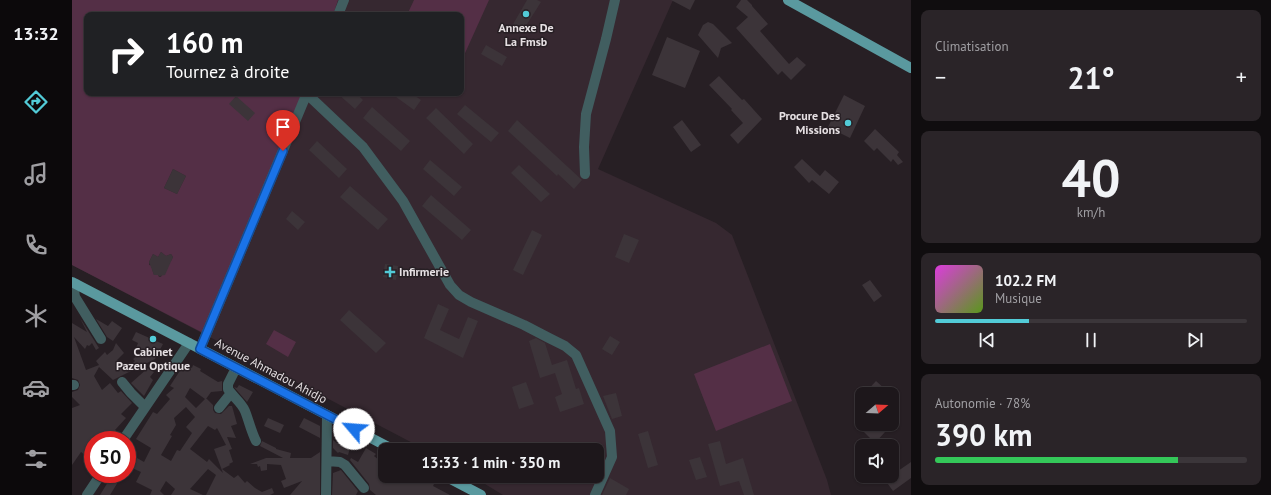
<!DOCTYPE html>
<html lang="fr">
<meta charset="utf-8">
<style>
body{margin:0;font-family:"PT Sans",sans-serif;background:#2a2428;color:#f1f3f6;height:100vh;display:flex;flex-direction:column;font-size:15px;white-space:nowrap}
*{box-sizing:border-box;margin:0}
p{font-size:13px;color:#a09fa3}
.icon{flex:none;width:22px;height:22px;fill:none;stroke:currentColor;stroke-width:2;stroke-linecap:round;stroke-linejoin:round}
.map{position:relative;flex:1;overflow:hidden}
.details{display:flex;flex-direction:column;gap:10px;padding:10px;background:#100d0f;width:360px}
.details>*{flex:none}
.banner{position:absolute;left:12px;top:12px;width:380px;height:84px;border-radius:8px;box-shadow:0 1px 3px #0004,0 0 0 1px #3b363a;background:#202124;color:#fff;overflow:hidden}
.needle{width:26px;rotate:71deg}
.buttons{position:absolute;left:783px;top:387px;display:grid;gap:8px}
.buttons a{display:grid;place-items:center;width:44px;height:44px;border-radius:8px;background:#1d171b;box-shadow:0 1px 3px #0004,0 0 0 1px #3b363a;font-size:20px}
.speed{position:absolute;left:12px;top:431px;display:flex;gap:8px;font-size:20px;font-weight:700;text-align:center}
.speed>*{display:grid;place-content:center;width:52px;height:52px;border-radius:50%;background:#1d171b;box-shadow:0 1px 3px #0004,0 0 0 1px #3b363a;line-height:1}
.speed .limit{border:6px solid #d22;background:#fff;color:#111}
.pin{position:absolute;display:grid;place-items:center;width:34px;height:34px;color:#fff;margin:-41px -17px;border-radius:50% 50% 50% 0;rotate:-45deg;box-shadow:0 0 4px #0007}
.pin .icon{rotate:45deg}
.me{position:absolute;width:44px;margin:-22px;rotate:297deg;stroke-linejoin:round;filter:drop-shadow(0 0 3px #0008)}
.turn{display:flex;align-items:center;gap:14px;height:84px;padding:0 16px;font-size:18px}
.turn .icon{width:52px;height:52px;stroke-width:2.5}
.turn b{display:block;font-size:28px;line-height:34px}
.big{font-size:30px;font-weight:800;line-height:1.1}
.details .tile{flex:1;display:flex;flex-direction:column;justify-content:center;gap:6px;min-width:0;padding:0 14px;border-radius:8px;background:#2a2428}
.details .dial{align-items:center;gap:0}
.dial b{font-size:52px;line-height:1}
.song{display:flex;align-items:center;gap:12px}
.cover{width:48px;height:48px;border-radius:6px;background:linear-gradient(135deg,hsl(300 70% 55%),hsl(90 70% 35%))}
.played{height:4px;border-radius:2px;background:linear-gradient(90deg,#52cbd7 30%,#3b363a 30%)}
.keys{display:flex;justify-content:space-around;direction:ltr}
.heat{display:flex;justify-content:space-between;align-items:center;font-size:22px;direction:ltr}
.charge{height:6px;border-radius:3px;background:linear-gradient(90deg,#34c759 78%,#3b363a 0)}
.trip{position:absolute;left:306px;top:443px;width:226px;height:40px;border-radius:8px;background:#1d171b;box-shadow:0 1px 3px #0004,0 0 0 1px #3b363a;font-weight:800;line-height:40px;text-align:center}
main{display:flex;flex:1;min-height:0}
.tabs{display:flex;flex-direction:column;width:72px;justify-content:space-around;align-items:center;background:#0c090b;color:#a09fa3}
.tabs .icon{width:28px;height:28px}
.tabs .current{color:#52cbd7}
.tabs b{font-size:18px;color:#f1f3f6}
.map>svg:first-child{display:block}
.built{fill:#362830}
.green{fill:#542f46;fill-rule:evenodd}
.building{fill:#3c3439;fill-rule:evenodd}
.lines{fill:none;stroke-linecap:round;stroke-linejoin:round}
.minor{stroke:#415e60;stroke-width:10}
.major{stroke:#5a999f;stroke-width:10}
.route-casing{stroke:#114b97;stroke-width:10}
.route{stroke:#1a73e8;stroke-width:7}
.poi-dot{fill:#52cbd7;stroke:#271f24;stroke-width:1.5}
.labels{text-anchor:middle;stroke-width:3;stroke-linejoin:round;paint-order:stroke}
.poi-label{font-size:12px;font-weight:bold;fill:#e6e0e3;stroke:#271f24}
.street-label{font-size:12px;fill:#e6e0e3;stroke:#271f24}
</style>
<main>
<nav class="tabs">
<b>13:32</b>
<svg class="icon current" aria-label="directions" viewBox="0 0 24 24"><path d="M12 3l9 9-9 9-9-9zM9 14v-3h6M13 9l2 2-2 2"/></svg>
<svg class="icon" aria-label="music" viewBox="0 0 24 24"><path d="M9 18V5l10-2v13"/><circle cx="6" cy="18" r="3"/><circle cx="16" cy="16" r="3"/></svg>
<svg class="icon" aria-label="phone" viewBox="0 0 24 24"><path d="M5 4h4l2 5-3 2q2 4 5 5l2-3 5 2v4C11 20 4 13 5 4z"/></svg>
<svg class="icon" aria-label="climate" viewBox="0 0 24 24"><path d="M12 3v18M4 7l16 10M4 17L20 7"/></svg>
<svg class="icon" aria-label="car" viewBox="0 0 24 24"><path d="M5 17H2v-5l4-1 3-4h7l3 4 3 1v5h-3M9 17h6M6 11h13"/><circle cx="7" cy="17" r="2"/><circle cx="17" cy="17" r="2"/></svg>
<svg class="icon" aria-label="filters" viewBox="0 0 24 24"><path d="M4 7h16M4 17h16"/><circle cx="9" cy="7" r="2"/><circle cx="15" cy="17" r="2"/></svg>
</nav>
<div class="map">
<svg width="839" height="495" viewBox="0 0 839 495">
<rect width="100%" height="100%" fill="#271f24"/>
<path class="built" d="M32 0H601L526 169 644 223 660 235 755 480 759 495H431L400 476H525V450H354L0 265V60L15 93H389V15H24Z"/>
<path class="green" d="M0 0H266L261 15H114L112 14 110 15H15V93H235L135 335 0 265ZM101 169 114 176 105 194 92 188ZM89 252 94 256 99 254 101 257 99 261 96 262 89 277H87L86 275H82L80 269 82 266 77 265V262L81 254 86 257Z
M342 0H417L389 62V15H335Z
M202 330 224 342 216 357 194 344Z
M698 344 720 401 644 431 622 374Z"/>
<path class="building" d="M455 0H465L469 2 450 32 440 26Z
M599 0H623L618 10Z
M669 0H675L680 5V6L696 24 688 31 717 64 725 57 734 65 719 80 710 71 706 75 664 28 676 17 664 7Z
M636 22 641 24 660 43 649 48 646 58 626 35 631 25Z
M595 37 628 51 613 88 580 75Z
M414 45 435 57 430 66 409 54Z
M647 76 670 100 672 99 690 119 666 144 658 135 671 123 659 110 660 109 637 85Z
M265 93H284L291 100 283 109Z
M327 93H339L349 100 342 110 324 97Z
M772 95 793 106 778 138 756 127Z
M164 96 183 113 176 121 157 104Z
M393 105 427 133 419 142 385 114Z
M300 107 338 141 329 151 291 118Z
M364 108 401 144 392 154 354 118Z
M445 120 510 180 502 189 486 174 485 176 436 131Z
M610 120 629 145 619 152 601 127Z
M803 129 827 152 825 155 831 162 826 165 821 159 819 162 805 148 802 151 792 141Z
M245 141 275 169 267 178 237 150Z
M730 159 748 176 753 170 767 182 757 194 740 180 737 183 722 167Z
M358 160 390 187 382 196 351 169Z
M447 165 478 194 469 202 439 173Z
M101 169 114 176 105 194 92 188Z
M278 186 316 219 306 230 268 197Z
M359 195 399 230 390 240 350 206Z
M220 211 233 222 226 230 214 219Z
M460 230 470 235 451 275 441 270Z
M552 234 567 240 557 263 543 257Z
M89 252 94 256 99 254 101 257 93 275 87 276 86 275H82L77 262 81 254 86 257Z
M313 264 326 266 324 280 311 277Z
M798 280 810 296 802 302 790 285Z
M366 304 377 309 368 330 387 339 396 317 406 321 391 358 352 338Z
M277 310 314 343 304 353 268 320Z
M8 318 27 348 24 350 20 343 17 346 15 345 13 349 2 337 14 370 27 365 24 361 33 352 35 355 41 350 44 343 52 353 45 360 53 370 63 361 61 359 71 351 64 348 66 343 60 340 64 332 91 344 83 359 41 380 27 367 22 376 30 390 38 383 46 393 49 391 60 403 49 414 54 418 43 430 44 431 37 440H21V461L9 452 0 465V408L8 405 0 397V392L6 390 8 385 6 380 0 378V323L15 332Z
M24 319 36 326 40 321 50 328 41 341 35 337Z
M538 336 548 342 540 355 530 349Z
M464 338 473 343 480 365 495 360 504 389 507 388 512 404 488 412 483 397 490 394 483 373 468 378 457 341Z
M113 363 120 368 121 365 129 369 128 371 146 382 150 381V391L139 392 134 399V398L141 405V410L143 413 149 414 157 406H160L165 424 159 426 164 438 155 437 160 449 157 450 161 462 157 464 158 465 150 469 162 478 166 475 173 483 175 481 183 488 190 492 200 488 202 493 198 495H134L144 475 136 469 118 489 131 495H99L103 489 94 481 88 491 92 495H78L80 490 64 482 69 472 60 468 65 458 72 462 79 448 64 439 81 412 85 414 98 399 94 395 102 388 98 386ZM118 388 133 399 124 408 113 397ZM114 407 123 417 114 427 120 433 108 451 105 450 99 461 89 455 100 436 98 435 104 425 102 418ZM136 426 143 430 145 428 154 445 142 449 151 473 137 459 135 462 118 449Z
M76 368 82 372 78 377 81 380 72 396 59 383Z
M804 381 813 389 809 394H792Z
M454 382 462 404 447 409 440 387Z
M167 385 181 392 175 402 162 387 165 388Z
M544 393 550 416 540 419 531 396Z
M196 418 212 425 208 433 192 426Z
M232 418 248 426V438L227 427Z
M794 424H805L813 432 803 443 789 429Z
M576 431 586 465 576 468 566 434Z
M274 437 280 440 277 448H278L276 455 267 452 266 453 261 448V440L265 443 267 440 272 442Z
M190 441 204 448V449L219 453 218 458H239L248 452V495H218L230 481 212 488 209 481 214 479 209 465 195 464V470L189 471 188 466 186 467 185 464H178L194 458H211L188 446Z
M648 441 654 464 671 458 682 495H672L667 481 648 486 636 444Z
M294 448 304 454 302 456 313 465V476H348L362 484 361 486 378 495H304L298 490 297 484 278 460 279 458 286 462Z
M628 457 635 477 624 480 617 460Z
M839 462V478L821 491 813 480Z
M269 470 286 491 284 495H260L261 473Z
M39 477 46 482 38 495H28Z
M538 478 557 489 554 495H530Z"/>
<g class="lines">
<path class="minor" d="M266 15 272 0
M235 94 291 147 331 201 378 285 387 295 399 302 452 325 477 338 493 346 504 355 538 431 540 457 523 495
M513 174 512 147 514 114 534 39 543 0
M4 284 2 290 3 297 29 339
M128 349 235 93
M164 368 156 384V389C161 397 169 402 173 411 177 421 179 431 184 441
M50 382 59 393 73 407
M0 385H2
M147 408 159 393
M51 440 117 343
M255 461 268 462 273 465 292 488
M15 495 29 474
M254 495 255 415"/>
<path class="major" d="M716 0 839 68
M0 282 322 450
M373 476 409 495"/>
</g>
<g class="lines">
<g class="route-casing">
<path id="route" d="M211 151 128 349 282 429"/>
</g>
<use href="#route" class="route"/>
</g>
<g class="poi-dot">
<circle cx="454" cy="14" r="4"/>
<circle cx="776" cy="123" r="4"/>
<path d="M316 266h4v4h4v4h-4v4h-4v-4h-4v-4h4z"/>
<circle cx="81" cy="339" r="4"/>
</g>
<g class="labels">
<g class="poi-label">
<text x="454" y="32">Annexe De<tspan x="454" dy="14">La Fmsb</tspan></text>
<text x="768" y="120" text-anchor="end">Procure Des<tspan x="768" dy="14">Missions</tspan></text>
<text x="327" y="276" text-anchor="start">Infirmerie</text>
<text x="81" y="356">Cabinet<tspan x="81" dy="14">Pazeu Optique</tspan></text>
</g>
<g class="street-label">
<text transform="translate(199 371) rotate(28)" y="4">Avenue Ahmadou Ahidjo</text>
</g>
</g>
</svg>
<div class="buttons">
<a><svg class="needle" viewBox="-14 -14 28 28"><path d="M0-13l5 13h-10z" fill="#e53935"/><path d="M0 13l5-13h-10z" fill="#a09fa3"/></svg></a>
<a><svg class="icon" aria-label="sound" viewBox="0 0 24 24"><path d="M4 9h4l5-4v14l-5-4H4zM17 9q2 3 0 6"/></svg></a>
</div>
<div class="speed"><div class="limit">50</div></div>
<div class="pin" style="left:211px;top:151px;background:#d93025"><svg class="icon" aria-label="arrive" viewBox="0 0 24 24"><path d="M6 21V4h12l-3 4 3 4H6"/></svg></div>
<svg class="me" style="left:282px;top:429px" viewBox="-20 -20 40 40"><circle r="19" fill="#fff"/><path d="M0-13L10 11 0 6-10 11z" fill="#1a73e8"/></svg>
<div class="trip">13:33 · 1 min · 350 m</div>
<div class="banner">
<div class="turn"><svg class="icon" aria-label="right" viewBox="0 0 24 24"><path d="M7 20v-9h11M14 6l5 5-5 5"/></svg><div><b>160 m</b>Tournez à droite</div></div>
</div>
</div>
<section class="details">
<div class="tile"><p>Climatisation</p>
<div class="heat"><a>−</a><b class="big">21°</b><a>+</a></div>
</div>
<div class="tile dial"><b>40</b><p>km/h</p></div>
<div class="tile">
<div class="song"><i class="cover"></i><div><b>102.2 FM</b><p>Musique</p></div></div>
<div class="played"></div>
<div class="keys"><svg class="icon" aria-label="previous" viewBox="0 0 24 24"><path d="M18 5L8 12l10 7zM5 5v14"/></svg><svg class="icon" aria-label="pause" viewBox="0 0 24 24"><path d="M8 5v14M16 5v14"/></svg><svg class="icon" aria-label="next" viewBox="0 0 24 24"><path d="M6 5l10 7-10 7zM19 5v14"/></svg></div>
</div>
<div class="tile"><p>Autonomie · 78%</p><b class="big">390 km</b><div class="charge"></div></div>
</section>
</main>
